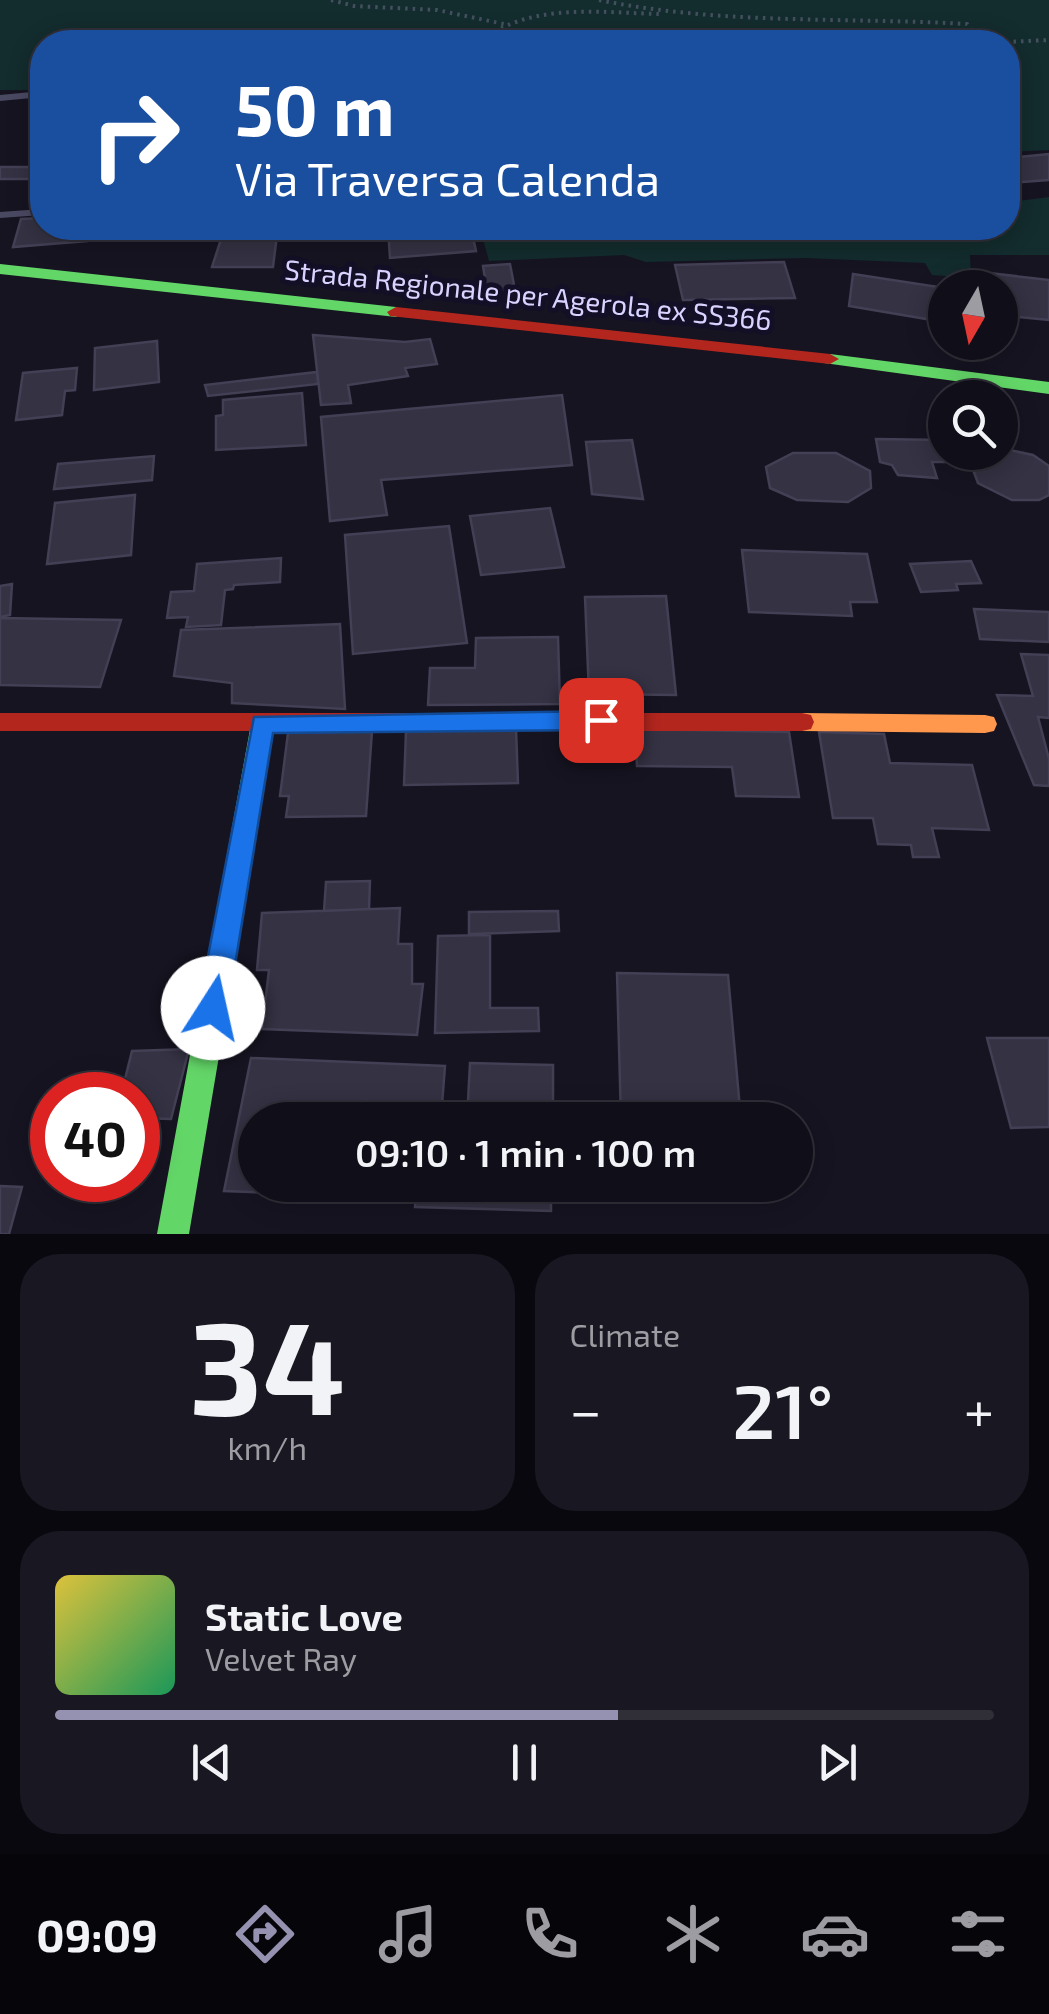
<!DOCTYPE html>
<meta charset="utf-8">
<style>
body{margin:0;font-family:"Exo 2",sans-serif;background:#191822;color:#f1f3f6;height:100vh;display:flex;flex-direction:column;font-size:38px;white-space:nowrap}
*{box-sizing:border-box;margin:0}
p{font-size:32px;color:#9c9ca2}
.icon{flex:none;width:55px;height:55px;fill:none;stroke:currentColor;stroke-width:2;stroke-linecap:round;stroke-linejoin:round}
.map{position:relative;height:1234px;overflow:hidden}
.panel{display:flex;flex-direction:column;gap:20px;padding:20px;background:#09080e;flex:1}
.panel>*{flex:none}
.top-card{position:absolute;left:30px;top:30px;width:990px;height:210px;border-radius:40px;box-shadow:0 5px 25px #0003,0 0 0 2px #302f38;background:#1a4fa0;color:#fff;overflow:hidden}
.needle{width:65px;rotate:189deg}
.fabs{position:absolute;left:928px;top:270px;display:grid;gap:20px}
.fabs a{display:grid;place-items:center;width:90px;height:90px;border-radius:50%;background:#100f19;box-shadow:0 5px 25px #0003,0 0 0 2px #302f38;font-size:50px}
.speed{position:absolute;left:30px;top:1072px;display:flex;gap:20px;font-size:50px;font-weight:700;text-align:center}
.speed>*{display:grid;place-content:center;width:130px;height:130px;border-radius:50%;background:#100f19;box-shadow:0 5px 25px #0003,0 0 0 2px #302f38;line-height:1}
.speed .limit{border:15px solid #d22;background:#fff;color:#111}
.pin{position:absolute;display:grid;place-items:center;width:85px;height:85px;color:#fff;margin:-42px;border-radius:20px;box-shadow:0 5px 15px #0006}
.me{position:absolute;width:110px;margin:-55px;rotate:10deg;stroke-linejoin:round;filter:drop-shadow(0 0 8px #0008)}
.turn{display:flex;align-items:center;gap:35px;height:210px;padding:0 40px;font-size:45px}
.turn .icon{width:130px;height:130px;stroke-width:2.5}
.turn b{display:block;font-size:70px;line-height:85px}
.big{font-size:75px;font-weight:600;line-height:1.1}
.panel .card{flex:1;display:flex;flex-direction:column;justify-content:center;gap:15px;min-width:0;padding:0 35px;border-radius:40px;background:#191822}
.panel .dial{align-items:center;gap:0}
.dial b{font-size:130px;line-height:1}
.song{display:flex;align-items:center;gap:30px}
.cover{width:120px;height:120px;border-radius:15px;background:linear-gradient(135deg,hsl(50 70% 55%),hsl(150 70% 35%))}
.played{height:10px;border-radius:5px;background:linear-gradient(90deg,#9591b1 60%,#302f38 60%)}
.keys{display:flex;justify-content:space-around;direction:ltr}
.heat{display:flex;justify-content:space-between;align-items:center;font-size:55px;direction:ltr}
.panel .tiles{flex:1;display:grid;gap:20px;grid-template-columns:1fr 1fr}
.card:last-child{grid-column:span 2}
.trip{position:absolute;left:238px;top:1102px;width:575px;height:100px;border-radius:50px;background:#100f19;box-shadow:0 5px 25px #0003,0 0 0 2px #302f38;font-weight:600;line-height:100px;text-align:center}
.dock{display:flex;height:160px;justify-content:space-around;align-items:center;background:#06060a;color:#9c9ca2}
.dock .icon{width:70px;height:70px}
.dock .on{color:#9591b1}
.dock b{font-size:45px;color:#f1f3f6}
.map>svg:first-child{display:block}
.green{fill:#132c2d}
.building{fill:#343243;stroke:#433f54;stroke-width:2.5}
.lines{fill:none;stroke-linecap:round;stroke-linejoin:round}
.path{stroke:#44505f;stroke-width:4;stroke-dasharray:2.5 5;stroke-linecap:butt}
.lane{fill:#4a4962;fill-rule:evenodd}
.fast{fill:#63d668;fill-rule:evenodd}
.slow{fill:#ff974d;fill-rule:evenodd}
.jam{fill:#b3261e;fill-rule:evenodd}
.route{fill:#1a73e8;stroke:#114b97;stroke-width:2.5}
.labels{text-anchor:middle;stroke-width:10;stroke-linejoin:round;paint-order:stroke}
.far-street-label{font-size:28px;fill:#d9d4ff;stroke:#130f26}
</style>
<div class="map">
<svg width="1049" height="1234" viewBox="0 0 1049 1234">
<rect width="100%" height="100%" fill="#161421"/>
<path class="green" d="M0 0H1049V150L1008 152V42H42V90H0Z
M1049 197V255H970L971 278 932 275 925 263 806 258 646 262 624 255 489 261 480 228H1008L1010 202Z"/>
<path class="building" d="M1049 154V180L1008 183V158Z
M0 167H42V179H0Z
M42 218V228H89L87 241 13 247 21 219Z
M388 228H471L476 251 390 258Z
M264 232V235H277L273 267H212L223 233Z
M784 262 795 298 683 300 675 265Z
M510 264 515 290 487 292 483 266Z
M989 273 1049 280V320L1000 315V288H989Z
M853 274 945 288V308L940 307 938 321 849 306Z
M313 335 405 342 430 339 437 364 405 368 408 376 348 385 351 403 321 405Z
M157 341 159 382 94 390 95 348Z
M77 368 75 390 65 391 62 415 16 420 23 373Z
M317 372 318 384 208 396 205 385Z
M302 393 306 445 216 450V416L223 415V400Z
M562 395 572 465 381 480 387 515 330 521 321 417Z
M876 439 945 440V452H963L966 462H932L937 478 898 475 892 465 880 462Z
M632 440 643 499 592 494 586 442Z
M1005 449 1033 455 1049 466V495L1039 500H1012L978 483 972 467 975 459Z
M793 453H836L870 471 871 488 848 502 797 500 770 488 766 467Z
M154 456 152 480 54 489 58 464Z
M135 495 131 555 47 564 55 503Z
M550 508 564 567 481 575 470 516Z
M449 526 467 643 353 654 345 535Z
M742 550 867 554 877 602H850L852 616 749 612Z
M281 558 280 582 234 585 233 589 225 590 221 625 186 627 188 617 167 618 171 592 194 591 197 564Z
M971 561 981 583 956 584 958 590 921 592 910 564Z
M12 584 10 615 0 617V586Z
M666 596 676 695 589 694 585 597Z
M974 609 1049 612V642L980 639Z
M0 618 121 620 100 687 0 685Z
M340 624 345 709 232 703V683L174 676 181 630Z
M558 637 560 704 428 705 430 668H475L476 638Z
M1021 654 1049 655V718L1038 717 1049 759V786L1034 785 997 695 1033 696Z
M516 729 518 783 404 785 406 732Z
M635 729 789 732 799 797 736 796 732 767 637 766Z
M372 731 366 816 286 817 289 796H280L288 733Z
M819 732 884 734 890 763 972 765 989 830 932 828 939 857H913L911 845 878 844 873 818H833Z
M370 881 369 909 324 911 326 882Z
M400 908 398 944H412V984H423L417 1035 262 1029 269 970H257L262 913Z
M558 911 559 931 469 934V912Z
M490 935V1008H538L539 1031 435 1033 438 936Z
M617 973 728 975 741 1120H621Z
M987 1038H1049V1127L1011 1128Z
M189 1049 171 1119 138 1118V1095H121L132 1051Z
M251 1058 445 1066 442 1105 367 1101 365 1120H255V1185H328L327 1195 224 1191Z
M470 1063 553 1065V1120H467Z
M417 1185H551V1211L415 1207Z
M0 1186 22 1187 9 1234H0Z"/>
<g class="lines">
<path class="path" d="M331 0 354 6 437 10 504 24
M599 0C721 25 844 17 967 24L972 31 910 40
M924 41 948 42
M576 42 498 30C545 4 609 13 661 14
M883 42 912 40
M1006 42 1049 40"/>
<path class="lane" d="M42 91V97L0 101V95Z
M42 209V215L0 218V212Z"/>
<path class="fast" d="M0 264 396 307 405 312 396 317 0 274Z
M830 354 1049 382V394L824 363 821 359Z
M263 715 272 717 275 724 189 1234H157L251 724 254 717Z"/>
<path class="slow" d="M802 713 985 715 994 717 997 724 994 731 985 733 802 731 793 729 790 722 793 715Z"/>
<path class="jam" d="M396 307 830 354 839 359 830 364 390 316 387 312Z
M0 713H802L811 715 814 722 811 729 802 731H0Z"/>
</g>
<path class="route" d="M601 711 610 714 613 720 610 727 601 730 273 733 228 1008 223 1017 213 1021 203 1017 198 1008 254 717Z"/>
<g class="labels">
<g class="far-street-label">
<text transform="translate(528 295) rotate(6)" y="10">Strada Regionale per Agerola ex SS366</text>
</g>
</g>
</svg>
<div class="fabs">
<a><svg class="needle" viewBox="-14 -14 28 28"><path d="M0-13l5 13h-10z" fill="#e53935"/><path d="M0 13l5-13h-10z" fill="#9c9ca2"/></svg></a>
<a><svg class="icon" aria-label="search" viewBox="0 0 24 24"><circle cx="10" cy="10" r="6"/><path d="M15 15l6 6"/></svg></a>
</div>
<div class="speed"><div class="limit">40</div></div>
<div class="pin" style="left:601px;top:720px;background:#d93025"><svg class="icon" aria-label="arrive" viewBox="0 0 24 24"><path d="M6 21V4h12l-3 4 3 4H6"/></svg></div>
<svg class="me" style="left:213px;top:1008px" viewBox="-20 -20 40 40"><circle r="19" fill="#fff"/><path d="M0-13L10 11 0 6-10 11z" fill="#1a73e8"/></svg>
<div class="trip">09:10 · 1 min · 100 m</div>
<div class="top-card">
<div class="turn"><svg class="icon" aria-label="right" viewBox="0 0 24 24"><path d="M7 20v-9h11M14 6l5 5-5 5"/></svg><div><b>50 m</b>Via Traversa Calenda</div></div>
</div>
</div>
<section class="panel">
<div class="tiles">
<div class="card dial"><b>34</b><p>km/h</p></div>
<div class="card"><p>Climate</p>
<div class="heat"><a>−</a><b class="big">21°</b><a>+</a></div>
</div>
<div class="card">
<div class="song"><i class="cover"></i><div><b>Static Love</b><p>Velvet Ray</p></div></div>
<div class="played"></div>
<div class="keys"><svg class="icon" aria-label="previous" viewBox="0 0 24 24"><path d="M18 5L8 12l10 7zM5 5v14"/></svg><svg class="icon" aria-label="pause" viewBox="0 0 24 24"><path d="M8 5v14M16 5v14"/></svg><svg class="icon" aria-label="next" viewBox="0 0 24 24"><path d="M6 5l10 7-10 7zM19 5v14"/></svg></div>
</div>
</div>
</section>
<nav class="dock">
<b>09:09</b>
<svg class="icon on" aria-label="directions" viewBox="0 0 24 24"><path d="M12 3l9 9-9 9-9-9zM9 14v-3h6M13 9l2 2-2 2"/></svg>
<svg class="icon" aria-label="music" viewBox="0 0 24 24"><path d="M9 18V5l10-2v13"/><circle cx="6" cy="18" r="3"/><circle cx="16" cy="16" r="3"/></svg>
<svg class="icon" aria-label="phone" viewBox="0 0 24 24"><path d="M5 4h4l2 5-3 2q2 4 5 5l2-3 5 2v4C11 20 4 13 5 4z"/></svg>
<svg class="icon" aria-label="climate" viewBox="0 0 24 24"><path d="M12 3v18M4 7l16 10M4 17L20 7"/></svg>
<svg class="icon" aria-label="car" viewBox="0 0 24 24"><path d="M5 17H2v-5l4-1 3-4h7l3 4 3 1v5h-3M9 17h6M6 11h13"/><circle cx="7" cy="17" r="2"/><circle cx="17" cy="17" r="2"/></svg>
<svg class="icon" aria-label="filters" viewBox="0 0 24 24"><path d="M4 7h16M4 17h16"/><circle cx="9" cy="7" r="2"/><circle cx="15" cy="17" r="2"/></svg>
</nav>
